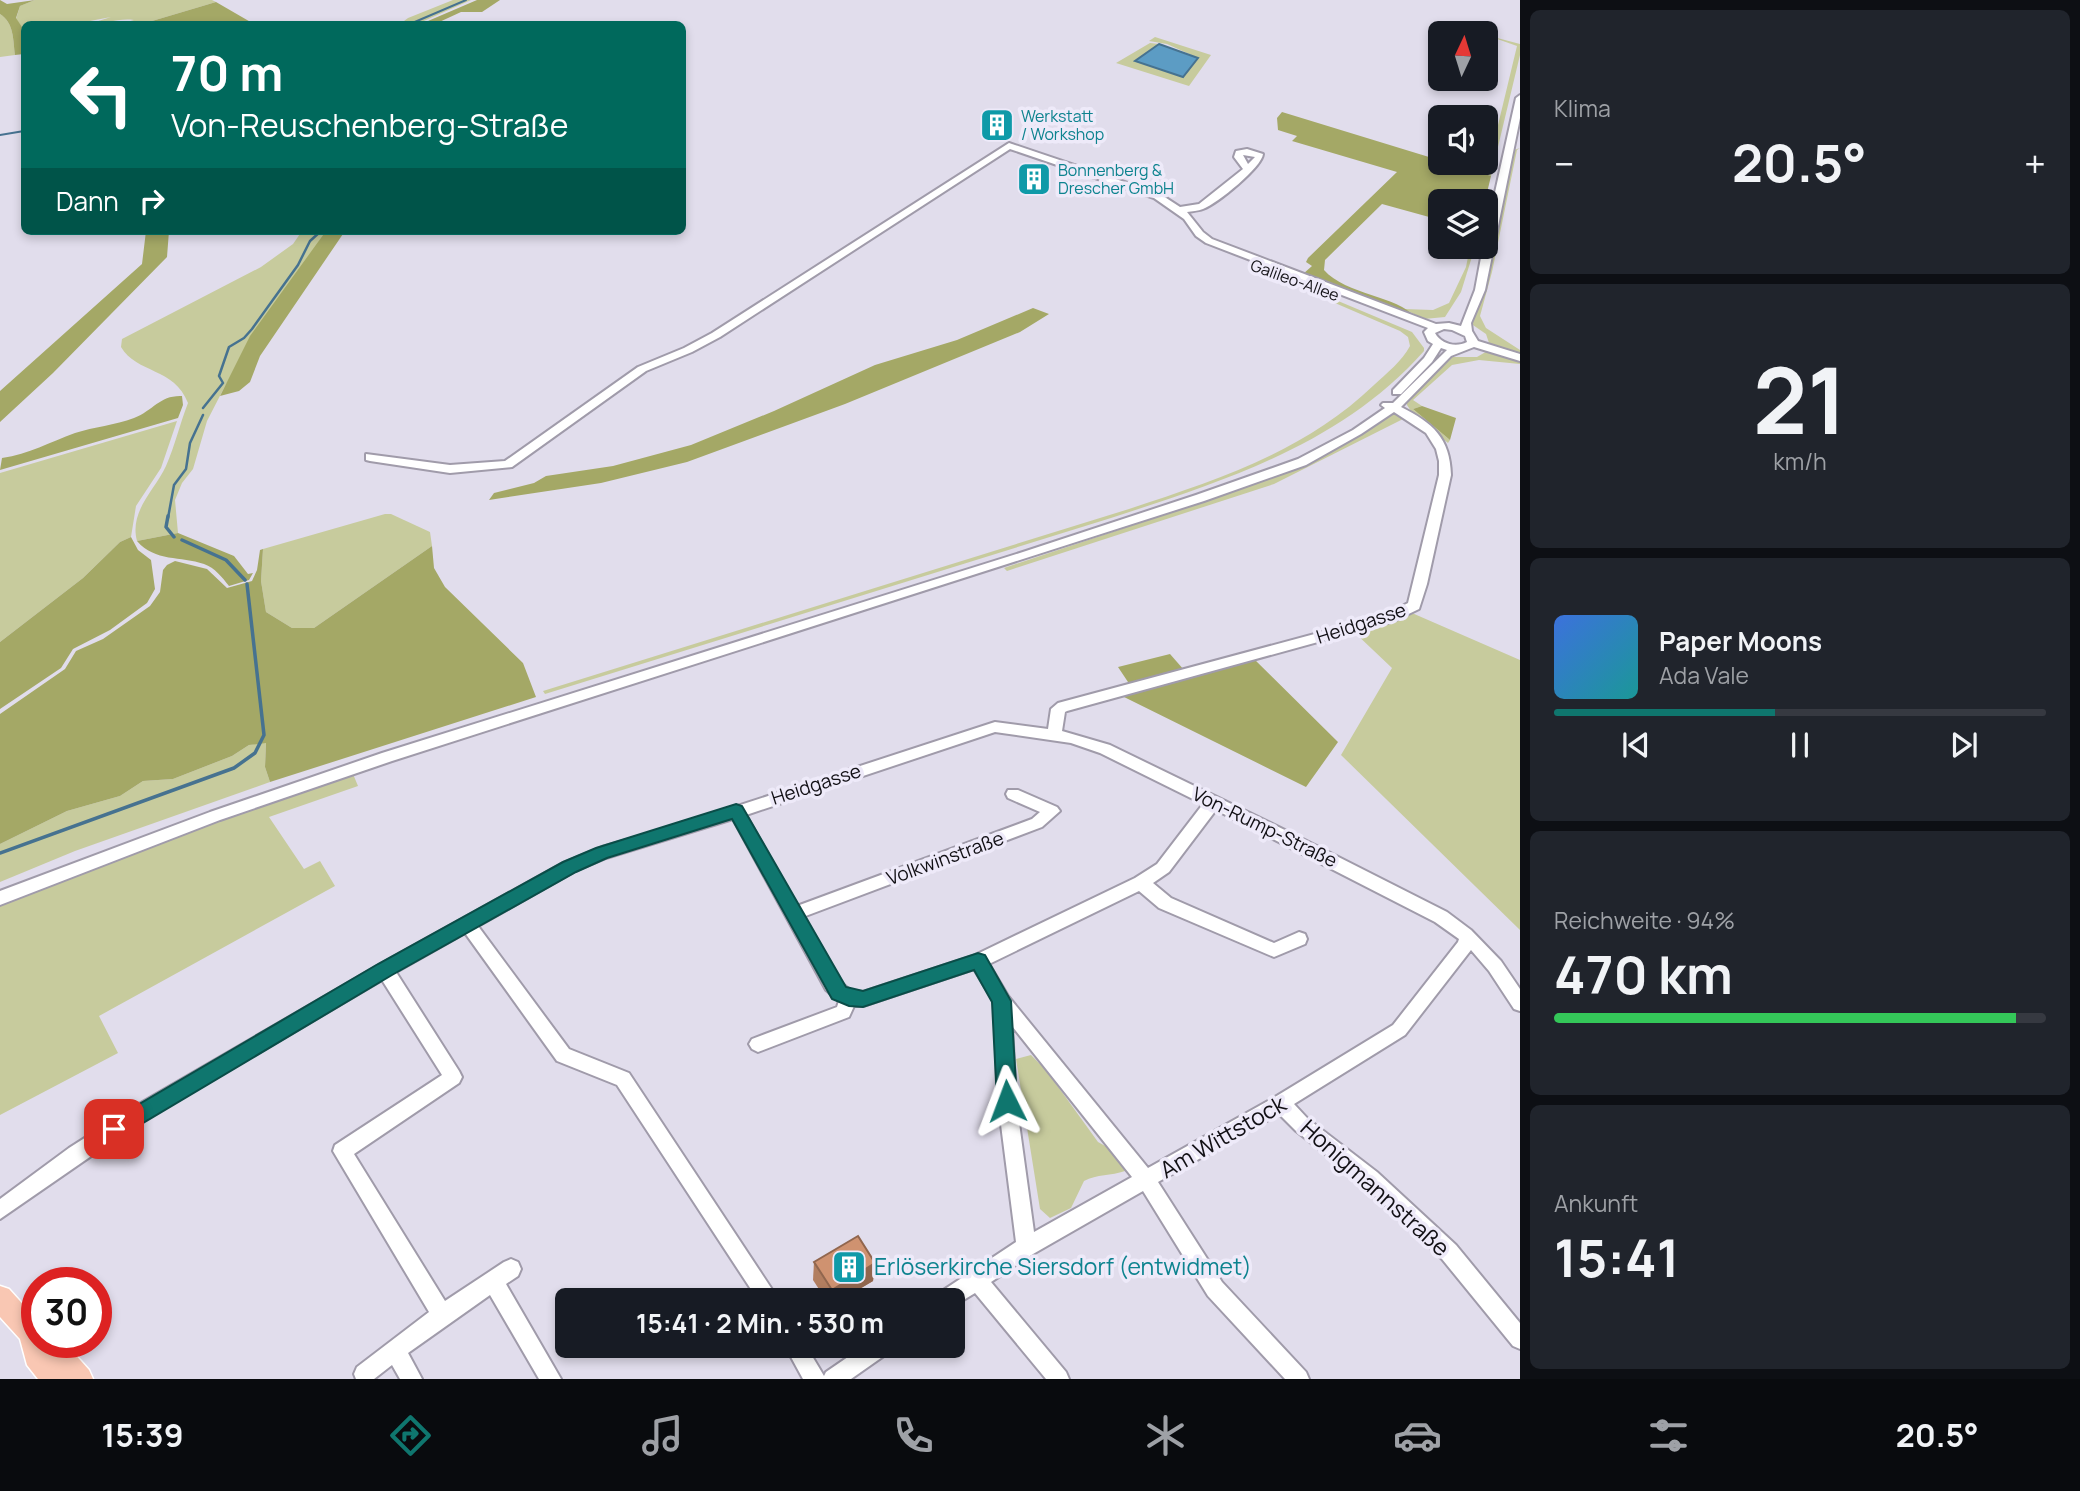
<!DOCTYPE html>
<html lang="de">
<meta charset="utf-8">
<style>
body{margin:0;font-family:Manrope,sans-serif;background:#20242c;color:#f1f3f6;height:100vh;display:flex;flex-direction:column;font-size:26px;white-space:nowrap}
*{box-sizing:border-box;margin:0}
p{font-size:23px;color:#9ea1a6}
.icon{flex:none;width:38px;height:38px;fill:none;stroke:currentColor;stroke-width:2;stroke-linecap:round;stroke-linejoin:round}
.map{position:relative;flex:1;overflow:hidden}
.details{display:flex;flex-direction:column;gap:10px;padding:10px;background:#0d0f14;width:560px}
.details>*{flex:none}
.banner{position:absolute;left:21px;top:21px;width:665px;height:214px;border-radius:10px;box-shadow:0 4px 10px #0003;background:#00695c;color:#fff;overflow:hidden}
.needle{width:46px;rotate:4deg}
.buttons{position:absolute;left:1428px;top:21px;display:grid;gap:14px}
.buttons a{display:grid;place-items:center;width:70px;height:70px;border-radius:10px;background:#171b24;box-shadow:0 4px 10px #0003;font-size:35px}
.speed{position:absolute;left:21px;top:1267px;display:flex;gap:14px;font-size:35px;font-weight:700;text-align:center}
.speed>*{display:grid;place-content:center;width:91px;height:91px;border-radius:50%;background:#171b24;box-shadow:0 4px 10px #0003;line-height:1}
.speed .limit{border:10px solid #d22;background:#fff;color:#111}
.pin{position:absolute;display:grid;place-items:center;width:60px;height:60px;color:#fff;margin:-30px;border-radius:14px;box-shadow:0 4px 10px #0006}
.me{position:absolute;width:77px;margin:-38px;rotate:357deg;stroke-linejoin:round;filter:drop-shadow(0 0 5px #0008)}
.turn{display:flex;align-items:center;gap:24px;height:147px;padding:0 35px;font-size:32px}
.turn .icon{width:91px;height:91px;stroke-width:2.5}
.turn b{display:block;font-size:49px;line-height:60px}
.then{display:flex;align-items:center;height:66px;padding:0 35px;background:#0003;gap:14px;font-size:26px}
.big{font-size:52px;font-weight:700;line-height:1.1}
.details .card{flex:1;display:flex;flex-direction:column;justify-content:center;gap:10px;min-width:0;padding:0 24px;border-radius:10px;background:#20242c}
.details .dial{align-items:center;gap:0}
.dial b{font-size:91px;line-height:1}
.song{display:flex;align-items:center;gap:21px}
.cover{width:84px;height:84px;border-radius:10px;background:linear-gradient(135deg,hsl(220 70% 55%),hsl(180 70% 35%))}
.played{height:7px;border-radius:4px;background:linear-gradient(90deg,#0f766e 45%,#363941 45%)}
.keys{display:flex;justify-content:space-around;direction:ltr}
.heat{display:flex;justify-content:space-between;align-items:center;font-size:38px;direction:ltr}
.charge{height:10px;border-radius:5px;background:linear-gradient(90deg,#34c759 94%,#363941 0)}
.trip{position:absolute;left:555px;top:1288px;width:410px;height:70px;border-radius:10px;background:#171b24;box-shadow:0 4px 10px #0003;font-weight:700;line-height:70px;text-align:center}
.tab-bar{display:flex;height:112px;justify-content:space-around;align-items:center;background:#090b0e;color:#9ea1a6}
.tab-bar .icon{width:49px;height:49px}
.tab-bar .selected{color:#0f766e}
.tab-bar b{font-size:32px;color:#f1f3f6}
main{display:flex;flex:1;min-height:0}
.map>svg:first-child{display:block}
.green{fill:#c7cb9d}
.forest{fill:#a4a866}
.water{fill:#5c9cc4;stroke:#467290;stroke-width:2}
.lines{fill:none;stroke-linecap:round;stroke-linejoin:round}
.stream-far2{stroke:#467290;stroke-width:2}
.stream-far1{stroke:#467290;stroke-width:2.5}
.stream{stroke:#467290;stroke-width:3.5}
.minor-casing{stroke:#a09baa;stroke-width:4}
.major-casing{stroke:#fff;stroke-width:3}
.minor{fill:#fff;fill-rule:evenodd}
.major{fill:#f9c7b3;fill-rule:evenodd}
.wall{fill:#b27e60}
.shaded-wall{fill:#91664e}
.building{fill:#cf9270;stroke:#91664e;stroke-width:2}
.route{fill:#0f766e;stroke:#0a4d48;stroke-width:2}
.labels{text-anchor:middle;stroke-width:7;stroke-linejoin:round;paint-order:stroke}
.far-culture-label{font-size:16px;fill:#0d838f;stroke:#eeeaf9;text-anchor:start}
.far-street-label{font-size:16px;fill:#121015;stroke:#eeeaf9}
.street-label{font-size:19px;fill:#121015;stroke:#eeeaf9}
.near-street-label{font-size:23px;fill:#121015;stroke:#eeeaf9}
.near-culture-label{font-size:23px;fill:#0d838f;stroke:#eeeaf9;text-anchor:start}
</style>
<main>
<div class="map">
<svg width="1520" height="1379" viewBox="0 0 1520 1379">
<rect width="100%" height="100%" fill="#e1ddec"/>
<path class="green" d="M35 0H212L216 2 142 24H119L134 20C118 18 105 24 89 24L111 17 74 24H24V30L16 19 20 6Z
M453 0H471L417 24H400L408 18Z
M0 14C14 23 13 39 15 55L0 57Z
M1486 35 1520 44V55L1491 176 1486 175 1517 46Z
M1155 37 1211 55 1189 86 1116 63 1150 43 1159 44 1136 61 1198 58 1167 44 1149 41Z
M1520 148 1517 150 1492 272 1480 316 1486 328 1520 350V355L1490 346 1486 334 1470 323 1487 274 1513 153 1514 150Z
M302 231H326L225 386 207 421 193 469 182 483 175 500 178 533 137 541C129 511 155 490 166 466 175 446 180 423 188 403 174 367 137 374 121 347L122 339 261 267 293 244Z
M1470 247H1475L1461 292 1445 317 1424 319 1404 309 1433 310 1449 303 1466 267Z
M1331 298 1412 332 1424 348V351C1342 444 1224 481 1111 518L545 694 543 691 1129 509C1219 479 1304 452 1374 385 1387 373 1402 361 1410 346L1408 337 1400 331 1328 300Z
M1489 350 1520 360V364L1479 360 1452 365 1413 400 1422 406 1413 409 1450 440 1448 443 1413 414 1407 405V399L1448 357H1477Z
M1391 414 1407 417 1274 484 1013 569 1007 571 1004 568 1239 490 1281 473Z
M177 421 161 468 136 506 131 537 120 542 83 578 0 642V473Z
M385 514H391L430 532 432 546 314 628H292L266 612 261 581 263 549Z
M1412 613 1520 660V930L1341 755 1392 668 1353 631Z
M266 742 265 767 270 782 75 851 0 882V844L67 811 120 796 143 781 173 779 232 756 249 745Z
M353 774 358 786 269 817 304 869 320 861 335 886 99 1016 118 1053 0 1115V902L159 840Z
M1031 1055 1046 1070 1098 1142 1118 1153 1125 1171C1111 1176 1097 1174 1084 1181L1071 1208 1050 1218 1040 1209 1016 1059Z"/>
<path class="forest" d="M0 0 7 4 35 0 20 6 16 18 24 30V54L15 55C13 39 14 23 0 14Z
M477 0H500L482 12H461L435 24H421Z
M216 2 254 24H142Z
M1282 112 1491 176 1485 201H1440V220L1382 204 1325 260 1324 270C1346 295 1398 296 1415 317L1303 274 1312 266 1306 262 1308 258 1397 172 1292 141 1297 136 1278 130 1277 118Z
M146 231H169L167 257 53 373 0 422V391L142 264Z
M326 231H345L260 356 250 382 239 391 220 396 250 336Z
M1033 308 1049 314 1020 332 845 404 687 462 601 483 489 500 494 493 534 483 546 476 613 466 691 445 774 411 875 365 957 340Z
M182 396 183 405 178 418 0 470 2 458C29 454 50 442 75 433 94 427 115 425 134 418 154 410 160 395 182 396Z
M1422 406 1456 418 1450 440 1413 409Z
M178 533 234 556 248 574 253 573 249 580 229 586C222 577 215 568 204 564 181 556 155 562 137 541Z
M131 537 138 550 151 560 155 589 147 603 110 630 73 649 61 668 0 709V642L83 578 120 542Z
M432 546 434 568 445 587 523 663 536 697 270 782 265 767 266 743 249 745 232 756 173 779 143 781 120 796 67 811 0 844V714L65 669 76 651 103 639 150 606 160 592 163 570 167 565 175 561 207 569 227 588 252 581 257 570 260 550 263 549 261 581 266 612 292 628H314Z
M1170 654 1184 670 1130 685 1118 667Z
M1253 658 1338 742 1306 787 1120 695Z"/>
<path class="water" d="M1159 44 1198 58 1183 77 1135 61Z"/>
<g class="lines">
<path class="stream-far2" d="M410 24 466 0
M0 135 24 131"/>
<path class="stream-far1" d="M203 408 223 383 219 376 229 347 244 338 252 329 298 265 310 241 321 231
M168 518 174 485 186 469 190 443 203 415"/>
<path class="stream" d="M168 516 166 527 174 537
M182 540 226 560 245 580
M0 853 234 768 255 753 264 735 247 584"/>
<g class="minor-casing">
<path id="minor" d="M1520 95V118L1485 290 1471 323 1472 331 1478 341 1520 354V361L1474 347 1451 356 1401 407C1433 423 1450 438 1451 475L1427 584 1419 609 1394 621 1067 711 1065 712 1062 731 1110 745 1295 835 1447 912 1471 930 1501 961 1520 989V1011L1514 1009 1489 971 1471 950 1405 1035 1294 1104 1308 1119 1377 1172 1456 1245 1520 1323V1349L1513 1346 1442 1259 1363 1184 1296 1131 1279 1114 1158 1182 1222 1282 1306 1372 1309 1379H1285L1208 1296 1143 1191 1033 1254 991 1282 1066 1372 1069 1379H1046L975 1293 952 1307V1300H936L939 1293 1016 1242 998 1101 994 1002 974 969 863 1006H854L849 1017 758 1052 752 1049 749 1044 752 1039 837 1007 839 1001 826 990 733 819 606 858 575 871 478 926 569 1049 629 1073 779 1300H758L617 1085 557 1061 465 933 396 972 459 1071 462 1077 459 1083 354 1154 445 1301 504 1262 511 1259 518 1262 521 1269 518 1276 506 1284 561 1379H539L490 1295 408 1353 422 1379H400L392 1365 374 1379H356L354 1374 357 1367 429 1312 333 1151 335 1145 442 1075 382 980 139 1123 0 1219V1199L69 1148 127 1111 379 965 563 863 602 847 676 826 995 722 1048 729 1051 709 1058 703 1385 615 1408 603 1439 475V461L1436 449 1426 433 1394 412 1361 434 1306 465 1204 501 392 761 220 820 0 905V891L210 812 382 753 1026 551 1196 495 1298 459 1353 430 1385 408 1381 405 1383 403H1393L1447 350 1441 348 1432 362 1401 394H1393V390L1424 358 1433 344 1428 341 1424 332 1428 328 1206 243 1196 236 1184 219 1154 198 1010 149 720 337 692 352 646 371 512 467 450 473 370 461 366 460V454L450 465 505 461 638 367 684 348 712 333 1009 143 1160 194 1180 207 1199 204 1243 169 1234 157 1236 151 1247 149 1263 154C1262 167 1218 203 1203 209 1198 211 1192 211 1187 212L1203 232 1212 239 1436 324 1449 323 1461 326 1475 290 1483 247H1486V233L1516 98ZM1243 155 1255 157 1248 164ZM1444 329 1452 330 1465 336 1467 342C1456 348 1441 344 1435 333ZM995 732 1071 743 1100 753 1203 804 1157 864 1135 878 973 956 863 992 851 991 838 980 803 917 1042 827 1060 811 1057 807 1018 790H1008L1006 794 1008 798 1040 812 1032 819 797 906 746 815ZM1216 810 1435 922 1459 939 1458 942 1393 1025 1275 1097 1148 1168 1008 996 989 964 1139 891 1159 908 1274 957 1305 944 1307 939 1305 934 1299 932 1274 943 1171 898 1153 883 1169 872ZM1012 1026 1132 1177 1034 1232 1016 1101Z
M785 1346H806L824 1376 826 1372 864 1346H891L888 1353 851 1379H803Z"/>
</g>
<g class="major-casing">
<path id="major" d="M0 1286 9 1289 37 1320V1342H64L89 1370 93 1379H38L27 1365 20 1339 0 1317Z"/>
</g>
<use href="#minor" class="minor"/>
<use href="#major" class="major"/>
</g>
<path class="wall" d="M814 1262 875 1263 873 1281 841 1300H826L813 1280Z"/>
<path class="shaded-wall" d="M875 1263 873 1281 841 1300H831L832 1290Z"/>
<path class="building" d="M858 1236 875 1263 832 1290 814 1262Z"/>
<path class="route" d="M736 804 742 806 846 987 863 991 978 953 985 955 1011 1001 1017 1101 1015 1108 1007 1111 1000 1108 997 1101 992 1002 974 970 863 1007 849 1006 832 999 732 819 607 858 576 872 392 975 121 1136 114 1139 107 1136 104 1129 107 1123 378 964 563 862 596 848Z"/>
<defs>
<g id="building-square" transform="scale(1.75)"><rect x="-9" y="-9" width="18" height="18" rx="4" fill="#0f9aa8" stroke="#eeeaf9"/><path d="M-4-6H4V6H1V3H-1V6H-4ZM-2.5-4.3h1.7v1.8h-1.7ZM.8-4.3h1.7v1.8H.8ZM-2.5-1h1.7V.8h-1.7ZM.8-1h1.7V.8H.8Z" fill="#fff"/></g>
</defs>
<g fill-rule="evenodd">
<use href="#building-square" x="997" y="125"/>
<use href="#building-square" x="1034" y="179"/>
<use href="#building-square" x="849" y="1267"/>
</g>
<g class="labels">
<g class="far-culture-label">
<text x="1021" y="122">Werkstatt<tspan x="1021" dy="18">/ Workshop</tspan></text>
<text x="1058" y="176">Bonnenberg &amp;<tspan x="1058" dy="18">Drescher GmbH</tspan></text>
</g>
<g class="far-street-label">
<text transform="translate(1295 280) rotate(20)" y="6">Galileo-Allee</text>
</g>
<g class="street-label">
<text transform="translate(1361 623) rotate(-18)" y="7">Heidgasse</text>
<text transform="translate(816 784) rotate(-18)" y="7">Heidgasse</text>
<text transform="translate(1265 827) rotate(26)" y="7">Von-Rump-Straße</text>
<text transform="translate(945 858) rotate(-20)" y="7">Volkwinstraße</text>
</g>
<g class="near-street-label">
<text transform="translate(1223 1137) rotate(-30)" y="8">Am Wittstock</text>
<text transform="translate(1375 1188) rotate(42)" y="8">Honigmannstraße</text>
</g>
<g class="near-culture-label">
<text x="874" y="1275">Erlöserkirche Siersdorf (entwidmet)</text>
</g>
</g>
</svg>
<div class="buttons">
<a><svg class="needle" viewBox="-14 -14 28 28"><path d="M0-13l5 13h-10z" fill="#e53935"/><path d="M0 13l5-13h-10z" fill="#9ea1a6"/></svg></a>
<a><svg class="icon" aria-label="sound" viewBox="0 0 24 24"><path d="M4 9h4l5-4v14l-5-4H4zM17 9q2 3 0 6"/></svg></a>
<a><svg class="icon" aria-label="layers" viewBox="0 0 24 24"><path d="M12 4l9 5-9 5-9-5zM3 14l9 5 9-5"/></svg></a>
</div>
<div class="speed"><div class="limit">30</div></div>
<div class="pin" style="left:114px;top:1129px;background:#d93025"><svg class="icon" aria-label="arrive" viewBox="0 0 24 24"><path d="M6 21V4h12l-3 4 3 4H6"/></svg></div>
<svg class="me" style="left:1007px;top:1101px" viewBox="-20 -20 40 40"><path d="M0-17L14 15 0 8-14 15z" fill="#0f766e" stroke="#fff" stroke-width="4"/></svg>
<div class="trip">15:41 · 2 Min. · 530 m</div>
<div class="banner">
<div class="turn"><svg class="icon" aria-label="left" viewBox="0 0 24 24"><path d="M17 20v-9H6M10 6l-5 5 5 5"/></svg><div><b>70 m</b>Von-Reuschenberg-Straße</div></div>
<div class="then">Dann<svg class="icon" aria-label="right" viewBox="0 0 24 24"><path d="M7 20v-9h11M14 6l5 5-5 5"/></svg></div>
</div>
</div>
<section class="details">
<div class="card"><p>Klima</p>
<div class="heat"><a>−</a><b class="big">20.5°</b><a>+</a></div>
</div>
<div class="card dial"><b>21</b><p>km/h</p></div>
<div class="card">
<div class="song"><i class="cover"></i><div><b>Paper Moons</b><p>Ada Vale</p></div></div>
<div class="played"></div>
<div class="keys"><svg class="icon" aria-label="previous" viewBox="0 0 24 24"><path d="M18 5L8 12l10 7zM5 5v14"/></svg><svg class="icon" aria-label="pause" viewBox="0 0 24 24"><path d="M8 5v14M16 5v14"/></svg><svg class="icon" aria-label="next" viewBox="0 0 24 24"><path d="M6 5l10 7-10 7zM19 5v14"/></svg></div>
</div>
<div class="card"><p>Reichweite · 94%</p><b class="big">470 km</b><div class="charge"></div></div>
<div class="card"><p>Ankunft</p><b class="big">15:41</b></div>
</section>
</main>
<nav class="tab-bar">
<b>15:39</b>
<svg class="icon selected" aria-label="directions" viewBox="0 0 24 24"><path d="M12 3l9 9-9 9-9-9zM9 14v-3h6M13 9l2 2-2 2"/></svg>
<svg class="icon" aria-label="music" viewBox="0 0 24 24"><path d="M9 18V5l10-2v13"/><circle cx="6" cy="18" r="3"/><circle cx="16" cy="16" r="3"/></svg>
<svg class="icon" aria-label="phone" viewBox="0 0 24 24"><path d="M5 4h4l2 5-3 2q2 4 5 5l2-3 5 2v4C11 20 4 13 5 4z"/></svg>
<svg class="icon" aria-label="climate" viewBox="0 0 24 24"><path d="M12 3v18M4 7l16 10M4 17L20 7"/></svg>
<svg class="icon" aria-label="car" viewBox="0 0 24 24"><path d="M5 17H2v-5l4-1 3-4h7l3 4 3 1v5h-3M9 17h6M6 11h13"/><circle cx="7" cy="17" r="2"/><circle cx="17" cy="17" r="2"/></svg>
<svg class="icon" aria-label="filters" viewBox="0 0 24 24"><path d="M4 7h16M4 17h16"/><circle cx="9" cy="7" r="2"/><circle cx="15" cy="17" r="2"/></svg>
<b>20.5°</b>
</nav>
